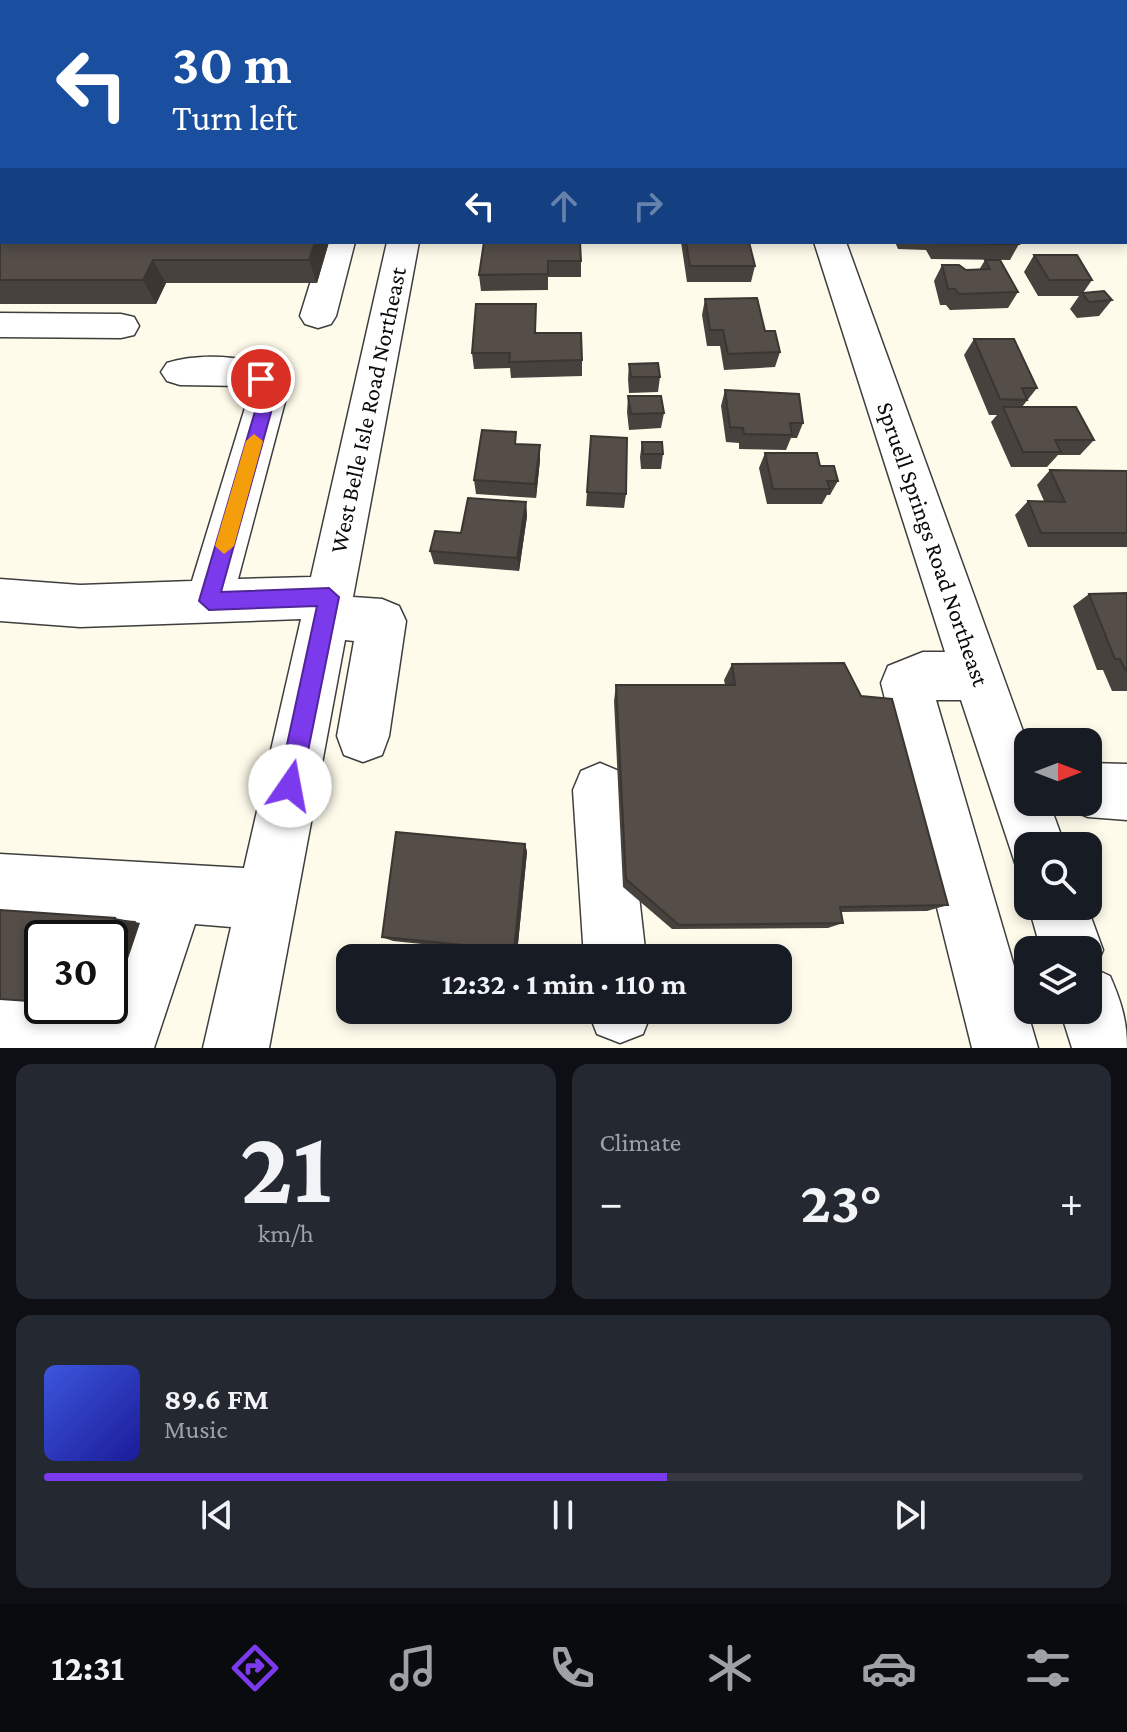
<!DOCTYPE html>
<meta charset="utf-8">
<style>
body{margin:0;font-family:"Crimson Pro",serif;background:#242831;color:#f1f3f6;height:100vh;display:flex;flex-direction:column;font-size:30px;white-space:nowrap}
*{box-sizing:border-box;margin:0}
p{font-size:26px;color:#9ea1a6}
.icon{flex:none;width:44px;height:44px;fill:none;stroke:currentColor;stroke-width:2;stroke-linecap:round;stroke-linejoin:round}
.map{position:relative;height:1048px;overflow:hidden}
.drawer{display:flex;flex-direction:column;gap:16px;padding:16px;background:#0d0f14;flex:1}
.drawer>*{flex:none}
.guide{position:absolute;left:0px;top:0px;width:1128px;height:244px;box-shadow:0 4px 12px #0003;background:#1a4fa0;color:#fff;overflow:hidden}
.needle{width:52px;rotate:90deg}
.tools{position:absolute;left:1014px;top:728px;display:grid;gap:16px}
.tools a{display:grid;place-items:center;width:88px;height:88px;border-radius:16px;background:#171b24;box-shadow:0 4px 12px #0003;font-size:40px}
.speed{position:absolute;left:24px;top:920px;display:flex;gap:16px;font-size:40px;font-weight:700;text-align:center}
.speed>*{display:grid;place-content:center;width:104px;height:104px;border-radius:50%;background:#171b24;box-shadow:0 4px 12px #0003;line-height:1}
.speed .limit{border:4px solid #111;border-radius:12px;background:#fff;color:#111}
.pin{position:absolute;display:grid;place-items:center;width:68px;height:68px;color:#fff;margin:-34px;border:4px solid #fff;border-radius:50%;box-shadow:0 2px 8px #0007}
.me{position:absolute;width:88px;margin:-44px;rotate:12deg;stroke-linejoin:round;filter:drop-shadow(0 0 6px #0008)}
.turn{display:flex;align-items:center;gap:28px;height:168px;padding:0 40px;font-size:36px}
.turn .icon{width:104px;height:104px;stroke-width:2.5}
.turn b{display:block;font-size:56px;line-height:68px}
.lanes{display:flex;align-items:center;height:76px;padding:0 40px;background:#0003;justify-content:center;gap:40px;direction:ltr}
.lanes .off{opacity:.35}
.big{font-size:60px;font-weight:700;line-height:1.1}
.drawer .widget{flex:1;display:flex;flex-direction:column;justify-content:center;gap:12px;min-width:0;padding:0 28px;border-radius:16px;background:#242831}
.drawer .dial{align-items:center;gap:0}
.dial b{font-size:104px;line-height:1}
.song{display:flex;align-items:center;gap:24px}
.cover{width:96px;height:96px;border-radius:12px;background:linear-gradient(135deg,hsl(230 70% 55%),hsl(240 70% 35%))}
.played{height:8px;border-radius:4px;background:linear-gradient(90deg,#7c3aed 60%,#363941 60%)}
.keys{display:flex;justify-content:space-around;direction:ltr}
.heat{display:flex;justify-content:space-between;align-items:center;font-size:44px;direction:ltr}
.drawer .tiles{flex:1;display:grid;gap:16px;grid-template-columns:1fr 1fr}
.widget:last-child{grid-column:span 2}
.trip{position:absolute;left:336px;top:944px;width:456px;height:80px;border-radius:16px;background:#171b24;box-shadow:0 4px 12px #0003;font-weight:700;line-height:80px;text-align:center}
.dock{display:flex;height:128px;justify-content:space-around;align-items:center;background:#090b0e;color:#9ea1a6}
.dock .icon{width:56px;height:56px}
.dock .on{color:#7c3aed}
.dock b{font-size:36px;color:#f1f3f6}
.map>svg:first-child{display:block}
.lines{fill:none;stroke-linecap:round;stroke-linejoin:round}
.minor-casing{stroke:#3e3e3e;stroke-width:3}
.minor{fill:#fff;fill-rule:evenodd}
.wall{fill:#48423e}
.shaded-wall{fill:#3b3632}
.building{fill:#544d48;stroke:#3b3632;stroke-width:2}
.route{fill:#7c3aed;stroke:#51269a;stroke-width:2}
.slow{fill:#f59e0b}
.labels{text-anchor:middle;stroke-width:8;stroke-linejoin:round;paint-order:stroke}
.street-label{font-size:24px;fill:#0b0b0b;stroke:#fff}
</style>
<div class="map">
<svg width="1127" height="1048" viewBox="0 0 1127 1048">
<rect width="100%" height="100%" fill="#fefbeb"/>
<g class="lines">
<g class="minor-casing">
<path id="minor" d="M304 0H326L327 2H305Z
M737 0H759V2H737Z
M1057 0H1081L1082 2H1058Z
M1126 48H1127V63H1126Z
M323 242H355L336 316 331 324 318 328 305 324 300 316Z
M387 242H419L353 597 382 599 399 606 406 621 389 736 382 755 363 762 344 755 337 736 354 641 345 640 269 1048H203L231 927 195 924 154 1048H0V988L42 990V1006H110V993L136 921 0 912V854L244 868 301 619 80 627 0 621V579L80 585 192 581 248 398 243 386 180 385 167 381 161 372 167 363C198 353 245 355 274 369L286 398 238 579 311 577Z
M814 242H846L1028 745V802H1049L1065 846H1028V871L1016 866 961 700H936L1038 1048H972L881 683 888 666 923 652H945Z
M0 313 121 314 134 317 139 326 134 335 121 338 0 337Z
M600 763 619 771 627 790 646 958H584L573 790 581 771Z
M1088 763 1127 764V820L1088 817 1069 809 1066 802H1088Z
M1028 904 1087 906 1103 950 1095 969 1110 976C1121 1001 1127 1020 1127 1048H1072L1060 1010H1088V950H1041Z
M588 1011V1010L652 1011 643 1034 620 1043 597 1034Z"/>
</g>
<use href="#minor" class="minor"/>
</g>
<path class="wall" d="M0 0H74L75 2H2V17H0L2 23 0 24Z
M335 0H396V2H335Z
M804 0H844V2H806Z
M0 118 2 242H329L317 283H166L156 304H0Z
M1127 141V169L1126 168Z
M484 242 581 261V277H548V290L481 291 479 275Z
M681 242H749L755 266 751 282H687Z
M895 242H1018L1019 244 1010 260 931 259 926 250 898 249Z
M1034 255 1092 280 1083 293 1112 300 1099 316 1077 318 1070 309 1079 296H1038L1024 272Z
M985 260 1018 292 1008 308 950 310 946 305H940L934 281 942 265 966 270H979Z
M705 299 765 331 780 352 775 367 724 370 720 346H707L702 315Z
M536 333 582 360V376L511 378 510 368 474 369 472 353Z
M974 339 1037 388 1022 407 1094 440 1080 455H1058L1047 467H1011L991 422 997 415H989L964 355Z
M629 364 660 377 658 392 629 393 628 379Z
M725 390 803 423 797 438H791L786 450 739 449V443L726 442 721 406Z
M628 396 664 413 661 428 629 430 627 412Z
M591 436 626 494 624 508 586 506Z
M642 442 663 454 661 469H641L640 457Z
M517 444 540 445V460L536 498 476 494 474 480Z
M765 453 820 466 838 481 830 495H827L822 504H767L759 468Z
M1050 470 1127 471V547H1028L1015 515 1028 501H1044L1037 485Z
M526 502 527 516 519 571 434 564 430 551 461 533Z
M1127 593V691H1112L1103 670H1097L1073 606 1089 594Z
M732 664 948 905 927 911 841 912 843 923 828 928 672 929 623 887 614 701 616 685H725L724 680Z
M525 844 527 852 517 954 393 941 382 937Z"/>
<path class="shaded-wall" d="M35 0H45L46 2H33Z
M62 0H74L75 2H63Z
M315 242H329L317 283 309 260Z
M153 260 166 283 156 304 143 280Z
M540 445V460L536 498 535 484Z
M526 502 527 516 519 571 517 558Z
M525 844 527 852 517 954 514 950Z
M115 918 140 923 112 1006H110V938H108Z"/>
<path class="building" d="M0 0H35L33 2H2V4H0Z
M335 0H358L357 2 335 1Z
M517 0H545V2H517Z
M640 0H707L708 2H640Z
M0 118H2V242H315L309 260H153L143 280H0Z
M484 242H580L581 261H548V274L479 275Z
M686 242H749L755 266H690Z
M938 242H1018L1019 244 938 243Z
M1034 255H1077L1092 280H1049Z
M985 260H1000L1018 292 959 294 955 289H948L942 265H959L966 270 990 269Z
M1104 291 1112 300 1089 302 1082 293Z
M757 298 765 331H775L780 352 728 354 723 330H710L705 299Z
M476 304H536L535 333H581L582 360 509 362 510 353H472Z
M974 339H1014L1037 388H1022L1027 400 1000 399Z
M658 363 660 377H631L629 364Z
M725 390 799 394 803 423H790L792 435 744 434 743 428 730 427Z
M628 396H661L664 413 631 414Z
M1003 407H1076L1094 440H1055L1061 452H1023Z
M482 430 516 432 515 444 540 445 535 484 474 480Z
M591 436 627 438 626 494 587 492Z
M642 442H662L663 454H643Z
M765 453H817L820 466H834L838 481H827L830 489H773Z
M1050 470 1127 471V533H1041L1028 501 1065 502Z
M468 498 526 502 517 558 430 551 435 531 461 533Z
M1127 593V673L1120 659H1115L1089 594Z
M844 663 861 696 892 699 948 905 840 907 843 923 679 925 626 879 616 685H735L732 664Z
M396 832 525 844 514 950 382 937Z
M0 910 115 918 108 938H42V1002L0 999Z"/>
<path class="route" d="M261 373 269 379 275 398 221 592 329 588 339 597 301 786 298 794 290 798 282 794 278 786 317 606 209 610 199 601 259 398 253 379Z"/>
<path class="slow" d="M254 434 263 441 234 546 224 554 215 546 246 441Z"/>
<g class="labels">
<g class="street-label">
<text transform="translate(368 410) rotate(-78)" y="8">West Belle Isle Road Northeast</text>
<text transform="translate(933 544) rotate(71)" y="8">Spruell Springs Road Northeast</text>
</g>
</g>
</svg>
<div class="tools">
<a><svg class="needle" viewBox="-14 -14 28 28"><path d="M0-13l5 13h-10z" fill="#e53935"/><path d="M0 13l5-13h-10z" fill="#9ea1a6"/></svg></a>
<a><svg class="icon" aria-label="search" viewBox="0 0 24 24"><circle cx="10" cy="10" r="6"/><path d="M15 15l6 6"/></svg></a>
<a><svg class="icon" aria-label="layers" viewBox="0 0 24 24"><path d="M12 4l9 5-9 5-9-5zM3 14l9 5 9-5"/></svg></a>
</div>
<div class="speed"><div class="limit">30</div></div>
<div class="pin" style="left:261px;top:379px;background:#d93025"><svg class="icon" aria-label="arrive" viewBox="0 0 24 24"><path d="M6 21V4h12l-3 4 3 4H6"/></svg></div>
<svg class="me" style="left:290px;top:786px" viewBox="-20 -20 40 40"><circle r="19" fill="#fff"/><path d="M0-13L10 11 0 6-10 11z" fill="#7c3aed"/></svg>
<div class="trip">12:32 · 1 min · 110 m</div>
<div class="guide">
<div class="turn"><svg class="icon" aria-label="left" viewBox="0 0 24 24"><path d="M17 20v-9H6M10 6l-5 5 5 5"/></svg><div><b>30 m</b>Turn left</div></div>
<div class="lanes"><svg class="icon" aria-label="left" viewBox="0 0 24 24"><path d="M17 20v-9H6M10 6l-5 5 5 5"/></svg><svg class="icon off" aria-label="ahead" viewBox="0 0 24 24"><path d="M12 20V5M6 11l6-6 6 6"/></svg><svg class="icon off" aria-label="right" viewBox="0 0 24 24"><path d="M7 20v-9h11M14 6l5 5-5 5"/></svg></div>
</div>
</div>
<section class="drawer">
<div class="tiles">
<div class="widget dial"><b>21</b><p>km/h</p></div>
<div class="widget"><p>Climate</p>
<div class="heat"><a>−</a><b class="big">23°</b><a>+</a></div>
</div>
<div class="widget">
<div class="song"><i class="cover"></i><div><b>89.6 FM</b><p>Music</p></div></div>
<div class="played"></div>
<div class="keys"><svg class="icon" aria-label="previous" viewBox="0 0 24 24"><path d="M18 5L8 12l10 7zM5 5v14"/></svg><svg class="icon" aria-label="pause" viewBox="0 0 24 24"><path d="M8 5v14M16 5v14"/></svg><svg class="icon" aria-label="next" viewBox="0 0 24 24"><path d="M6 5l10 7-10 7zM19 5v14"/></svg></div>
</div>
</div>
</section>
<nav class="dock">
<b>12:31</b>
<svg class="icon on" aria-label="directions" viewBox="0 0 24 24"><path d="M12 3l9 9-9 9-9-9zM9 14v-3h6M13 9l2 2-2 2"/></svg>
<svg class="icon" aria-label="music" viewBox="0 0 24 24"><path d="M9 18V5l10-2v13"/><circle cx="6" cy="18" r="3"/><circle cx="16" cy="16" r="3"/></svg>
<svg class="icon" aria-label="phone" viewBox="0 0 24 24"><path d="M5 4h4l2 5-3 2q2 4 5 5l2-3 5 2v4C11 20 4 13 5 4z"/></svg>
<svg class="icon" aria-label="climate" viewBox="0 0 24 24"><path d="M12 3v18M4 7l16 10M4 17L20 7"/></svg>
<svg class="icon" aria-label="car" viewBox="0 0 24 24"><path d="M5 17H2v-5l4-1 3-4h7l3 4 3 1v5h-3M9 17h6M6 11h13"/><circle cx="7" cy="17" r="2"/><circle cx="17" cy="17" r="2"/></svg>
<svg class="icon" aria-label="filters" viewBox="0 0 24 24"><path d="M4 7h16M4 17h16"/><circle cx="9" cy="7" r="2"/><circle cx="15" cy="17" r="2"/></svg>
</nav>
